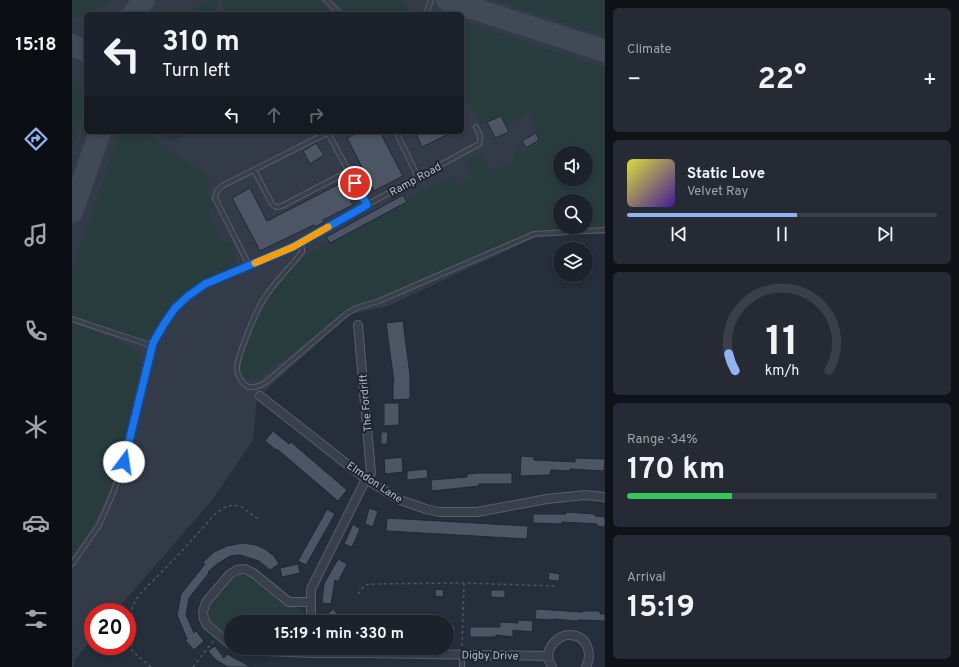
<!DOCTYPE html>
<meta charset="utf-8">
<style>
body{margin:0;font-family:Overpass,sans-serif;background:#252a34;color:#f1f3f6;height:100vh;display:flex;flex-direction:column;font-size:15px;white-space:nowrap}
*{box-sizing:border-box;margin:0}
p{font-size:13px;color:#a0a4a9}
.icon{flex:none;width:22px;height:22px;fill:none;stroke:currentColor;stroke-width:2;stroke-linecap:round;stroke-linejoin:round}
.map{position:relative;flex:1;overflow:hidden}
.details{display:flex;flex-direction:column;gap:8px;padding:8px;background:#0f1318;width:354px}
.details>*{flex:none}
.top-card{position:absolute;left:12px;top:12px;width:380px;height:122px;border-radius:6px;box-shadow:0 2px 6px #0003,0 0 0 1px #3a3f48;background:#1c222c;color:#f1f3f6;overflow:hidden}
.fabs{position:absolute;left:481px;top:146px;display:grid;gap:8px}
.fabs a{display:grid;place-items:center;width:40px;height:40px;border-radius:50%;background:#1c222c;box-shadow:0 2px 6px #0003,0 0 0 1px #3a3f48;font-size:20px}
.speed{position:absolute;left:12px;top:603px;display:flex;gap:8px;font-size:20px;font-weight:700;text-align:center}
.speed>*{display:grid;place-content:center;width:52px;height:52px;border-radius:50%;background:#1c222c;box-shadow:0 2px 6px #0003,0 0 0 1px #3a3f48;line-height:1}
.speed .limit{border:6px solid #d22;background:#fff;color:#111}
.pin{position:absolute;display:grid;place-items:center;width:34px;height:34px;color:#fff;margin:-17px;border:2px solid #fff;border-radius:50%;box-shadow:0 1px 4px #0007}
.me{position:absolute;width:44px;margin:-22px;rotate:14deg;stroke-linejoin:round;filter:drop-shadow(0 0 3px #0008)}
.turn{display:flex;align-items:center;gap:14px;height:84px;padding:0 12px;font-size:18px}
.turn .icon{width:52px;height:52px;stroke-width:2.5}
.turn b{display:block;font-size:28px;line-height:34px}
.lanes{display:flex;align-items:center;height:38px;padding:0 12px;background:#0003;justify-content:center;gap:20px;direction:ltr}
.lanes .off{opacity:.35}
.big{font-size:30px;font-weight:700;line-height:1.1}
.details .widget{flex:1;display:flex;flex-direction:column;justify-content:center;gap:6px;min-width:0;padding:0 14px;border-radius:6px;background:#252a34}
.details .dial{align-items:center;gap:0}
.dial svg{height:104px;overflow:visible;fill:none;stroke:#3a3f48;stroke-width:7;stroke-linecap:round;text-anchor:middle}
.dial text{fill:#f1f3f6;stroke:none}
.song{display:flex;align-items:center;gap:12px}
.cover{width:48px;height:48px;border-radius:6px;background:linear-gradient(135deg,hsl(60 70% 55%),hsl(260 70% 35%))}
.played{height:4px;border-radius:2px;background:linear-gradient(90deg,#92b4ee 55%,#3a3f48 55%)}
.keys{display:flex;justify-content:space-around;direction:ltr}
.heat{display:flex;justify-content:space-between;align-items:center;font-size:22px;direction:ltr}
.charge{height:6px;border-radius:3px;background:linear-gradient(90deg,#34c759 34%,#3a3f48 0)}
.trip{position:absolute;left:152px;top:615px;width:230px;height:40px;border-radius:20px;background:#1c222c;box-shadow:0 2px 6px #0003,0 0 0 1px #3a3f48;font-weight:700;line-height:40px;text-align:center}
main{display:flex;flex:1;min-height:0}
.tab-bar{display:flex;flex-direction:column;width:72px;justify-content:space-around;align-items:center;background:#0b0e12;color:#a0a4a9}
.tab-bar .icon{width:28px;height:28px}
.tab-bar .active{color:#92b4ee}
.tab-bar b{font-size:18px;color:#f1f3f6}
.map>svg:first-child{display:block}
.airport{fill:#333b48;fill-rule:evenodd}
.green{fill:#283b3d;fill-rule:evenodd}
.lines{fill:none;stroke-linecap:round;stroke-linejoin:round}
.taxiway{stroke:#404956;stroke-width:22}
.building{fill:#4c5563;stroke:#202732}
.lane-casing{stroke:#575e69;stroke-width:6}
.street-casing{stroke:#575e69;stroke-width:10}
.path{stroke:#47585b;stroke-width:1.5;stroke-dasharray:3 3;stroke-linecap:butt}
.lane{stroke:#39404b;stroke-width:4}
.street{stroke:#39404b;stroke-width:8}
.route-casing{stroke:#114b97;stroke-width:10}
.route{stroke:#1a73e8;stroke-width:7}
.slow{stroke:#f59e0b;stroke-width:7}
.labels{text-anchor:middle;stroke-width:4;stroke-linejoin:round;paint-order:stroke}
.street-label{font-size:11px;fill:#b5bbc6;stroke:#1e2530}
</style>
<main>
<nav class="tab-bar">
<b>15:18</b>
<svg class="icon active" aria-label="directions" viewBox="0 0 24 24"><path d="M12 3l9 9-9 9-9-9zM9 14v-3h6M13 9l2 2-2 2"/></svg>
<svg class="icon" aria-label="music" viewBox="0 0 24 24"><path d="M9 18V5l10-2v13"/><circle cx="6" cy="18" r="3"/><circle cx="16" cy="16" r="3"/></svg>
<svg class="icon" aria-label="phone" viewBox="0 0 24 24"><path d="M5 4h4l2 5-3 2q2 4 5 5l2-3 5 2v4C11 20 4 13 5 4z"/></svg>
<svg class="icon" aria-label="climate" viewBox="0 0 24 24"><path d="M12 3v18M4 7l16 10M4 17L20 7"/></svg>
<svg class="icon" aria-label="car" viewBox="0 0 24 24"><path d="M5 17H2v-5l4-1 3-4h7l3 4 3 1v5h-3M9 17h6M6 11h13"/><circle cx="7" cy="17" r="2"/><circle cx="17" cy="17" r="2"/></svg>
<svg class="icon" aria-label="filters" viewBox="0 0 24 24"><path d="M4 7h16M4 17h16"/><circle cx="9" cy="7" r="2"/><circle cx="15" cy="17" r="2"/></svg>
</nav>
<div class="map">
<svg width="533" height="667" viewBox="0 0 533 667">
<rect width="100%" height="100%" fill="#252e3b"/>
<path class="airport" d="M0 0H533V234H507L464 237 314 307 279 314 185 398 181 440 141 499 43 612H21V638L3 660 2 667H0ZM14 14H390V132H14ZM488 153H514V179H488ZM488 201H514V227H488Z"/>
<path class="green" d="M0 0H38C26 9 14 14 0 18Z
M136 0H144L146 14H113Z
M150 0H246L261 14H152Z
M261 0H328L338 9 341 14H276Z
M422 0H533V36Z
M390 21 533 68V230L460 231 325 292 277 309 223 351 183 379 172 381 168 375 169 362 183 324 201 293 217 270 232 257 335 202 360 185 381 176 385 185 401 178 393 161 411 152 418 171 443 162 442 153 448 147 451 153 470 142 456 112 434 127 429 116 409 125 390 92ZM488 153H514V179H488ZM488 201H514V227H488Z
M0 76C20 96 8 126 0 149Z
M48 132H73L133 175 140 185 133 190 141 206 135 211 152 245 159 241C163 250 167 258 161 267L136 278 115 291 96 309 79 334 73 337 66 338 0 315V271Z
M85 132H124L98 141Z
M0 322 58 346 67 354 70 360C60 409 51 460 30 506 22 523 11 540 0 556Z
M168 574 174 575 214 606 226 607 232 612 234 622H159V638C154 634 141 625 138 620 131 606 156 580 168 574Z"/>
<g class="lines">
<path class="taxiway" d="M375 0 533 51
M61 14 72 0
M0 45 14 51
M0 212 28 132"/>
</g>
<path class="building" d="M429 116 437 132 423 138 415 122Z
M287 132H308L331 176 302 191 275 138Z
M343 132H381L350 147Z
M464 133 467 140 454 148 450 141Z
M244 143 252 155 238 164 231 151Z
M269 183 281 205 251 220 252 222 243 227 242 225 188 251 160 198 178 188 195 221Z
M331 195 335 202 258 243 254 237Z
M331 321 338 375V399L321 400V382H322L314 323Z
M312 403H327V425L312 426Z
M201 431 217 444 219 442 275 490 266 501 205 449 204 450 193 441Z
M309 432H316L315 444H309Z
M449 456 462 457V460L503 462V458L533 459 532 471 498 469V471L479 470 478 475 448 476Z
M330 457 331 472 313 474 312 459Z
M355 469 356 478 335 480V471Z
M406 473H440V484H407V486L360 491 359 480 395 477V474Z
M297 508 306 511 301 527 293 524Z
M255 509 263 514 234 565 226 561Z
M494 512 523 514V516L533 517V527L525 526V524L490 522V524L461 523V514H494Z
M315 518 456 526 455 539 314 531Z
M281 524 288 529 280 547 272 544Z
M171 543 184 545 193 549 202 556 207 564 198 570 187 561 168 555 158 556 145 564 136 572 137 573 117 598 114 615 122 633 124 631 132 641 122 650 113 640 115 639 105 615 109 594 133 564 131 562 142 552 155 546Z
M266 559 275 564 266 582 263 580 259 604 250 603 252 584Z
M226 564 228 573 210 577 208 568Z
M477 572 488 574 487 581 476 580Z
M364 589 372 590 371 597 363 596Z
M419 590H433V598L419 597Z
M261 609 272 622H259L254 616Z
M464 609 510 612V611H528V614H533V621L506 620 505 621 482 619V620L463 619Z
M446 620 461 621 460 632 441 630V637L424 635V637H398V627H428V622L446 623Z
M375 626H383V638H375Z
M143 646 152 658 155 654 179 667H156L144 660 136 651Z"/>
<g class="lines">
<g class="lane-casing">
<path id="lane" d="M254 0 268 14
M354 14 359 0
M324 132 346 177
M256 133 295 205
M182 170 199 202C202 207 204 208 210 206L277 171
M229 243 230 249V252C218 268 202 282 191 300 185 310 164 358 165 369 165 374 169 381 173 385 179 390 187 386 193 383L274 314 284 308 307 301 462 234 533 230
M177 265 143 198 145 191 150 186 257 132
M0 319 81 346
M0 564 27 525 41 493 52 462 74 368 81 343 92 324 103 308 116 296 133 284 213 251 235 240 267 220 407 144C410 137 407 133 404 127
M390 655V667"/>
</g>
<g class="street-casing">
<path id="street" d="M188 396 294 479 328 500 354 509 367 512H405L475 499 513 495 533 497
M239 622V589L294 479 299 473 286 325
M159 645 135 625 132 619 131 612 134 602 158 574 165 570 173 569 181 573 217 602H239
M163 648 169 650 239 653H290L476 656
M480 667C478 663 476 659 476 655 477 645 487 635 497 635 515 635 521 653 514 667"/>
</g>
<path class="path" d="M286 594 292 586 297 584 392 583 483 586
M390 646 392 584
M79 667 60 651V608L62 603 68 594 109 552 144 513 153 507 161 505 170 507 186 519
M121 667 142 640"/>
<use href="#lane" class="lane"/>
<use href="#street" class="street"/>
</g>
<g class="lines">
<g class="route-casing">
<path id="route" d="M52 462 81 343 92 324 103 308 116 296 133 284 221 247 295 205 283 183"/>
</g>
<use href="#route" class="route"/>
<path class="slow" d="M183 263 221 247 256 227"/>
</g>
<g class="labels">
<g class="street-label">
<text transform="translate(343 179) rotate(-29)" y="4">Ramp Road</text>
<text transform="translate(293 403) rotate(-95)" y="4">The Fordrift</text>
<text transform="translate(303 482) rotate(34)" y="4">Elmdon Lane</text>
<text transform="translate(418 655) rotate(1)" y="4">Digby Drive</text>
</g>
</g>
</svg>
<div class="fabs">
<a><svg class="icon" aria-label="sound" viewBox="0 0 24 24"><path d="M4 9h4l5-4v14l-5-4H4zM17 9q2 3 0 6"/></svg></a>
<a><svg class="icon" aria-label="search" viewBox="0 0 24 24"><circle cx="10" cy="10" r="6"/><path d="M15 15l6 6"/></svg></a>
<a><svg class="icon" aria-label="layers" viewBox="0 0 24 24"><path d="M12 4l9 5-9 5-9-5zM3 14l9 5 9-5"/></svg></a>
</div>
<div class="speed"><div class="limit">20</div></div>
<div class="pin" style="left:283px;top:183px;background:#d93025"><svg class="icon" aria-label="arrive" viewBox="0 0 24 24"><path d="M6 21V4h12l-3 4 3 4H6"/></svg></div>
<svg class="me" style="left:52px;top:462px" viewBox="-20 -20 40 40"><circle r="19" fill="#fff"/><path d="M0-13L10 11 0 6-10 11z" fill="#1a73e8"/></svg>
<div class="trip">15:19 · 1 min · 330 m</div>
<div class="top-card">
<div class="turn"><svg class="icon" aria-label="left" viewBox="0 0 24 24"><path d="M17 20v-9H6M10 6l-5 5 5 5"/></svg><div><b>310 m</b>Turn left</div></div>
<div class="lanes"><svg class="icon" aria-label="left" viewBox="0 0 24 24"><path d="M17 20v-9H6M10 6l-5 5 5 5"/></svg><svg class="icon off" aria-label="ahead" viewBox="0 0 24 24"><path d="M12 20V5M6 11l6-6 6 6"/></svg><svg class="icon off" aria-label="right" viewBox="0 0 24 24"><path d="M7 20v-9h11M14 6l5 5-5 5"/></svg></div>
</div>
</div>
<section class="details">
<div class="widget"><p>Climate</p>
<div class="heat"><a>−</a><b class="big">22°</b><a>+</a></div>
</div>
<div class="widget">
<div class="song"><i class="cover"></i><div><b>Static Love</b><p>Velvet Ray</p></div></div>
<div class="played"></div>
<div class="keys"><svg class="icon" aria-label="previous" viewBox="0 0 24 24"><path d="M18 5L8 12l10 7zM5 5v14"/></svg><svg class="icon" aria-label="pause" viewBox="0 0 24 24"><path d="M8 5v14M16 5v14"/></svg><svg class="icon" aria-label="next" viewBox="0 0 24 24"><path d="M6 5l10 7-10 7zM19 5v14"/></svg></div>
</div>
<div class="widget dial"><svg viewBox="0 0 100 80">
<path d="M14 69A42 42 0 1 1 86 69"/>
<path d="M14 69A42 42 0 0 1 9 56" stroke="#92b4ee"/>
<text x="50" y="56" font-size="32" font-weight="700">11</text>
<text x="50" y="72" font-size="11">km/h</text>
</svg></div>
<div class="widget"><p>Range · 34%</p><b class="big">170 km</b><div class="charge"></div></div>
<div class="widget"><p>Arrival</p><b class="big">15:19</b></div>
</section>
</main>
